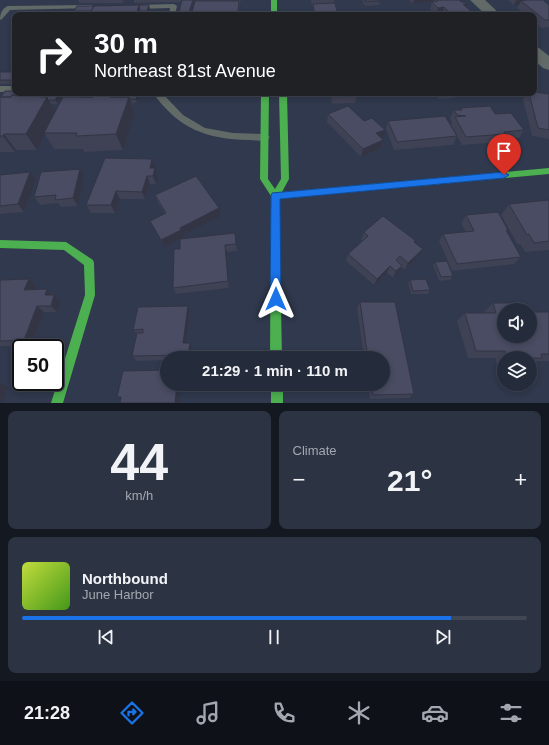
<!DOCTYPE html>
<meta charset="utf-8">
<style>
body{margin:0;font-family:Helvetica,sans-serif;background:#2c3342;color:#f1f3f6;height:100vh;display:flex;flex-direction:column;font-size:15px;white-space:nowrap}
*{box-sizing:border-box;margin:0}
p{font-size:13px;color:#a3a7af}
.icon{flex:none;width:22px;height:22px;fill:none;stroke:currentColor;stroke-width:2;stroke-linecap:round;stroke-linejoin:round}
.map{position:relative;height:403px;overflow:hidden}
.drawer{display:flex;flex-direction:column;gap:8px;padding:8px;background:#141820;flex:1}
.drawer>*{flex:none}
.top-card{position:absolute;left:12px;top:12px;width:525px;height:84px;border-radius:8px;box-shadow:0 2px 6px #0003,0 0 0 1px #414754;background:#202124;color:#fff;overflow:hidden}
.fabs{position:absolute;left:497px;top:303px;display:grid;gap:8px}
.fabs a{display:grid;place-items:center;width:40px;height:40px;border-radius:50%;background:#242b3a;box-shadow:0 2px 6px #0003,0 0 0 1px #414754;font-size:20px}
.speed{position:absolute;left:12px;top:339px;display:flex;gap:8px;font-size:20px;font-weight:700;text-align:center}
.speed>*{display:grid;place-content:center;width:52px;height:52px;border-radius:50%;background:#242b3a;box-shadow:0 2px 6px #0003,0 0 0 1px #414754;line-height:1}
.speed .limit{border:2px solid #111;border-radius:6px;background:#fff;color:#111}
.pin{position:absolute;display:grid;place-items:center;width:34px;height:34px;color:#fff;margin:-41px -17px;border-radius:50% 50% 50% 0;rotate:-45deg;box-shadow:0 0 4px #0007}
.pin .icon{rotate:45deg}
.me{position:absolute;width:44px;margin:-22px;rotate:0deg;stroke-linejoin:round;filter:drop-shadow(0 0 3px #0008)}
.turn{display:flex;align-items:center;gap:14px;height:84px;padding:0 16px;font-size:18px}
.turn .icon{width:52px;height:52px;stroke-width:2.5}
.turn b{display:block;font-size:28px;line-height:34px}
.big{font-size:30px;font-weight:700;line-height:1.1}
.drawer .tile{flex:1;display:flex;flex-direction:column;justify-content:center;gap:6px;min-width:0;padding:0 14px;border-radius:8px;background:#2c3342}
.drawer .dial{align-items:center;gap:0}
.dial b{font-size:52px;line-height:1}
.song{display:flex;align-items:center;gap:12px}
.cover{width:48px;height:48px;border-radius:6px;background:linear-gradient(135deg,hsl(70 70% 55%),hsl(100 70% 35%))}
.played{height:4px;border-radius:2px;background:linear-gradient(90deg,#1a73e8 85%,#414754 85%)}
.keys{display:flex;justify-content:space-around;direction:ltr}
.heat{display:flex;justify-content:space-between;align-items:center;font-size:22px;direction:ltr}
.drawer .tiles{flex:1;display:grid;gap:8px;grid-template-columns:1fr 1fr}
.tile:last-child{grid-column:span 2}
.trip{position:absolute;left:160px;top:351px;width:230px;height:40px;border-radius:20px;background:#242b3a;box-shadow:0 2px 6px #0003,0 0 0 1px #414754;font-weight:700;line-height:40px;text-align:center}
.tab-bar{display:flex;height:64px;justify-content:space-around;align-items:center;background:#0e1117;color:#a3a7af}
.tab-bar .icon{width:28px;height:28px}
.tab-bar .on{color:#1a73e8}
.tab-bar b{font-size:18px;color:#f1f3f6}
.map>svg:first-child{display:block}
.lines{fill:none;stroke-linecap:round;stroke-linejoin:round}
.lane{fill:#616a67;fill-rule:evenodd}
.street{fill:#616a67;fill-rule:evenodd}
.fast{fill:#4caf50;fill-rule:evenodd}
.wall{fill:#3f4154}
.shaded-wall{fill:#333545}
.building{fill:#494c62;stroke:#333545}
.route{fill:#1a73e8;stroke:#114b97}
</style>
<div class="map">
<svg width="549" height="403" viewBox="0 0 549 403">
<rect width="100%" height="100%" fill="#30394d"/>
<g class="lines">
<path class="lane" d="M174 4 177 6 175 15H169L170 8 136 9 133 7 136 5Z
M91 5 93 6V8L10 10 2 19 0 20C0 14 2 8 8 6Z
M0 86H15V92H0Z
M153 93H162L183 115 205 128 233 133 265 134 270 137C266 143 256 140 249 140 206 139 179 129 153 93Z"/>
<path class="street" d="M470 0H485L501 15H486Z
M534 46 539 48 549 56V70L543 68 534 60Z"/>
<path class="fast" d="M271 0H277V15H271Z
M261 93H269L268 179 275 189 281 179 279 93H287L289 179 282 192 549 168V174L279 199 282 358H270L271 196 260 179Z
M0 240 66 242 93 260 94 263 95 295 63 403H51L85 295 84 265 64 250 0 248Z
M271 384H283V403H271Z"/>
</g>
<path class="wall" d="M78 0H124L123 3H79Z
M134 0H193V4L191 12H192L196 0H244H241L240 3V11L178 15 181 2 134 3Z
M311 0H334V3L338 15H313V7H312Z
M362 0H380V1L379 5 365 6Z
M409 0H459L475 15H435L430 9 432 2 433 1 413 4Z
M508 0H543L549 5V27L541 28 534 22V15H525L517 8 519 5H514Z
M150 9 148 15H75L74 11Z
M0 72H15V84H0Z
M534 78 537 81 534 86Z
M15 93H61L62 95 58 104H51L55 112 81 97 140 95 137 103H132L135 113 123 150 84 152 83 149H54L45 134 37 150H16L15 152H0V97Z
M325 93H356L357 95 355 103 332 104 331 94H325Z
M437 93H456L454 98 439 99 436 94Z
M527 93 549 94V139L532 136 523 99Z
M461 108 495 114 524 130 519 138 502 139 501 142 462 145 451 125 452 122 450 118 454 110H460Z
M328 114 364 121 383 138H382L383 140 381 148 361 157 327 122Z
M388 121 457 136 453 145 394 150 386 129Z
M152 159 158 176 156 184H150L145 199H120L115 213H91L86 205Z
M0 175 36 180 24 212 0 214Z
M84 177 78 206 61 207 58 203 40 205 34 197Z
M155 195 219 208 221 216 183 235 184 237 164 247 154 228 150 221 165 214 158 203Z
M549 200V250L525 252 520 244 518 245 501 215 509 204Z
M466 215 508 230 507 232 521 257 514 264 452 271 439 241 443 234 466 232 461 223Z
M364 232 415 243 419 256 405 270 401 267 399 272 393 278 387 273 374 285 346 261 348 254 363 241 361 240Z
M235 233 237 251 227 252 229 288 176 294 173 288 180 249Z
M435 262 453 276 450 280 439 281 433 265Z
M29 279 36 286 34 289H47L61 301 57 312H44L31 346H0V281Z
M410 280 430 290 428 294H411L408 283Z
M360 302 414 394 409 398 370 399 368 384H383V358H364L357 308Z
M493 303 504 336 549 312V361H538L530 365V358H504V365H497L495 358H468L457 321 465 313H484V312Z
M190 312 187 343 192 348 191 358H167V360L137 361 132 356 137 334 133 330Z"/>
<path class="shaded-wall" d="M193 0V4L190 15H188Z
M414 0H434L433 1 413 4Z
M516 0H534L521 1 519 5H514Z
M239 1 240 15 238 12Z
M139 5 142 15H136Z
M149 5 150 9 148 15 147 11Z
M444 7 442 15H436L438 8Z
M59 93H61L62 95 58 104 55 100Z
M138 93H140V95L137 103 136 99Z
M47 97 56 113 44 133 45 134 37 150 26 134Z
M129 97 135 113 123 150 116 134Z
M385 130 383 138 374 141 376 133Z
M4 134 16 150 15 152 3 136Z
M383 140 381 148 361 157 363 149Z
M152 159 155 167 152 176 150 168Z
M155 168 158 176 156 184 153 176Z
M80 169 84 177 78 206 73 198Z
M30 172 36 180 24 212 18 204Z
M147 176 150 184 145 199 142 192Z
M116 191 120 199 115 213 111 205Z
M219 208 221 216 183 235 184 237 164 247 161 240 180 228Z
M225 245 227 252 229 288 228 281Z
M423 249 419 256 405 270 408 263Z
M390 266 387 273 374 285 377 279Z
M402 266 399 272 393 278 396 271Z
M29 279 36 286 32 296 24 290Z
M47 289 53 296 45 295Z
M54 295 61 301 57 312 51 306Z
M37 306 44 312 31 346 24 340Z
M188 306 190 312 186 348 183 343Z
M190 343 192 348 191 358H190L188 355Z
M0 383 8 387 2 403H0Z
M177 384H181L179 403H175Z"/>
<path class="building" d="M182 0H193L188 15H178Z
M365 0H380V1L366 2Z
M437 0H459L461 2H464L467 4H463L475 15H452L444 7 438 8 432 2 438 1Z
M527 0H543L549 5V20H545L521 1Z
M195 1H239L238 12H241V15H189L190 12H192Z
M335 3 338 15H315L313 4Z
M139 5 136 15H89L94 6Z
M139 5H149L147 11H140Z
M77 6H94L91 11H74Z
M420 11 423 15H413L411 12Z
M36 12H57L55 15H34Z
M0 72H15V80H0Z
M534 78 537 81H534Z
M5 91H15V93H59L55 100H48L47 97 12 95 11 97H1Z
M534 92 549 94V130L538 128 529 93H534Z
M83 93H138L136 99H130L129 97H111L110 94 94 95 93 97H81Z
M333 93H356L357 95H334Z
M440 93H456L440 94Z
M110 94 109 97H129L116 134 76 136 77 133H44L63 97H93L94 95Z
M12 95 47 97 26 134H4L3 136H0V97H11Z
M348 106 364 121 372 118 385 130 376 133 383 140 363 149 328 114Z
M490 106 495 114 511 113 524 130 504 132 506 134 466 137 455 117 466 116 457 115 454 110H462L461 108Z
M445 116 457 136 397 142 388 121Z
M105 158 152 159 150 168H155L153 176H147L142 192 116 191 111 205H86Z
M80 169 73 198 55 200 56 195 34 197 41 172Z
M30 172 18 204 0 206V175Z
M196 176 219 208 180 228 181 230 161 240 150 221 166 213 155 195Z
M549 200V241L534 243 529 234 527 235 509 204Z
M498 212 508 230H506L521 257 457 264 443 234 474 231 466 215Z
M383 216 416 241 414 242 423 249 408 263 400 256 396 260 402 266 396 271 390 266 377 279 348 254 368 236 364 232Z
M235 233 236 244 225 245 228 281 173 288 174 249H180V239Z
M447 261 453 276 441 277 435 262Z
M29 279 24 290 47 289 45 295H54L51 306H37L24 340 0 341V281L1 280Z
M426 279 430 290 413 291 410 280Z
M360 302H395L414 394 373 395 372 384H383V358H368Z
M493 303H517L520 310H504V336H530V312H549V354H541L542 358H508L505 351H476L465 313H496Z
M188 306 183 343H190L188 355 132 356 137 333H143V329L133 330 138 307Z
M167 370V384H177L175 403H120L121 397H117L123 371Z"/>
<path class="route" d="M504 172 509 175 504 178 280 199 281 299 280 303 276 304 272 303 270 299 271 196 272 193Z"/>
</svg>
<div class="fabs">
<a><svg class="icon" aria-label="sound" viewBox="0 0 24 24"><path d="M4 9h4l5-4v14l-5-4H4zM17 9q2 3 0 6"/></svg></a>
<a><svg class="icon" aria-label="layers" viewBox="0 0 24 24"><path d="M12 4l9 5-9 5-9-5zM3 14l9 5 9-5"/></svg></a>
</div>
<div class="speed"><div class="limit">50</div></div>
<div class="pin" style="left:504px;top:175px;background:#d93025"><svg class="icon" aria-label="arrive" viewBox="0 0 24 24"><path d="M6 21V4h12l-3 4 3 4H6"/></svg></div>
<svg class="me" style="left:276px;top:299px" viewBox="-20 -20 40 40"><path d="M0-17L14 15 0 8-14 15z" fill="#1a73e8" stroke="#fff" stroke-width="4"/></svg>
<div class="trip">21:29 · 1 min · 110 m</div>
<div class="top-card">
<div class="turn"><svg class="icon" aria-label="right" viewBox="0 0 24 24"><path d="M7 20v-9h11M14 6l5 5-5 5"/></svg><div><b>30 m</b>Northeast 81st Avenue</div></div>
</div>
</div>
<section class="drawer">
<div class="tiles">
<div class="tile dial"><b>44</b><p>km/h</p></div>
<div class="tile"><p>Climate</p>
<div class="heat"><a>−</a><b class="big">21°</b><a>+</a></div>
</div>
<div class="tile">
<div class="song"><i class="cover"></i><div><b>Northbound</b><p>June Harbor</p></div></div>
<div class="played"></div>
<div class="keys"><svg class="icon" aria-label="previous" viewBox="0 0 24 24"><path d="M18 5L8 12l10 7zM5 5v14"/></svg><svg class="icon" aria-label="pause" viewBox="0 0 24 24"><path d="M8 5v14M16 5v14"/></svg><svg class="icon" aria-label="next" viewBox="0 0 24 24"><path d="M6 5l10 7-10 7zM19 5v14"/></svg></div>
</div>
</div>
</section>
<nav class="tab-bar">
<b>21:28</b>
<svg class="icon on" aria-label="directions" viewBox="0 0 24 24"><path d="M12 3l9 9-9 9-9-9zM9 14v-3h6M13 9l2 2-2 2"/></svg>
<svg class="icon" aria-label="music" viewBox="0 0 24 24"><path d="M9 18V5l10-2v13"/><circle cx="6" cy="18" r="3"/><circle cx="16" cy="16" r="3"/></svg>
<svg class="icon" aria-label="phone" viewBox="0 0 24 24"><path d="M5 4h4l2 5-3 2q2 4 5 5l2-3 5 2v4C11 20 4 13 5 4z"/></svg>
<svg class="icon" aria-label="climate" viewBox="0 0 24 24"><path d="M12 3v18M4 7l16 10M4 17L20 7"/></svg>
<svg class="icon" aria-label="car" viewBox="0 0 24 24"><path d="M5 17H2v-5l4-1 3-4h7l3 4 3 1v5h-3M9 17h6M6 11h13"/><circle cx="7" cy="17" r="2"/><circle cx="17" cy="17" r="2"/></svg>
<svg class="icon" aria-label="filters" viewBox="0 0 24 24"><path d="M4 7h16M4 17h16"/><circle cx="9" cy="7" r="2"/><circle cx="15" cy="17" r="2"/></svg>
</nav>
